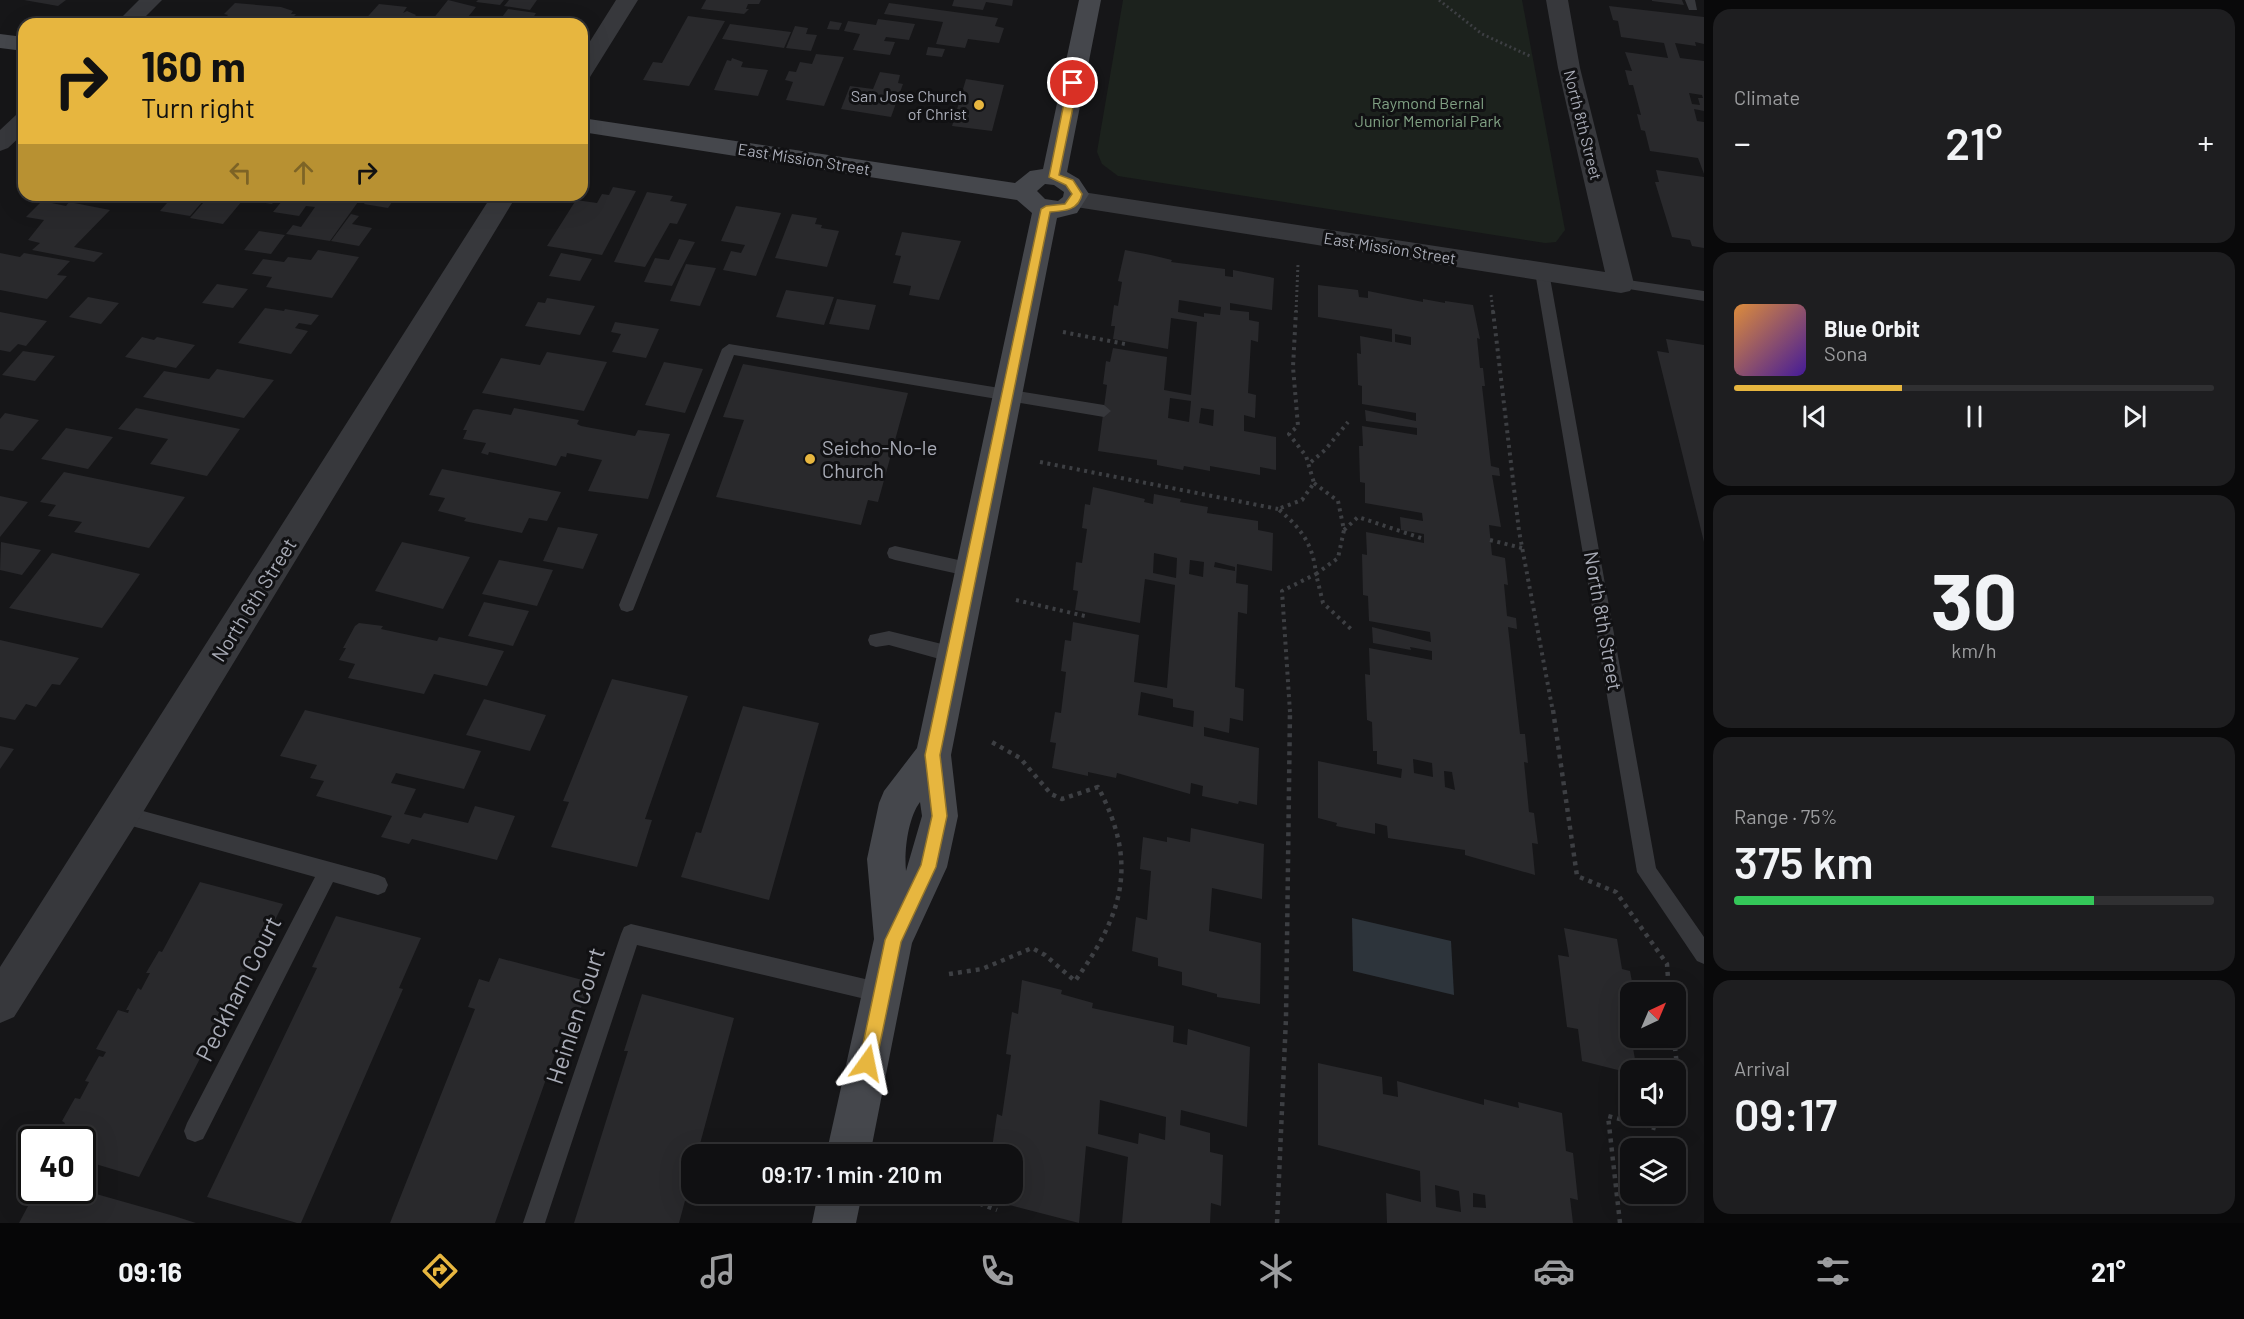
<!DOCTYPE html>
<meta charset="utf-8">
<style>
body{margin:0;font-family:Barlow,sans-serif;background:#1e1e20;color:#f1f3f6;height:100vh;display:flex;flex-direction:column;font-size:22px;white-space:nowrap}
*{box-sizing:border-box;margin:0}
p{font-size:20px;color:#9c9d9f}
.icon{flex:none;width:33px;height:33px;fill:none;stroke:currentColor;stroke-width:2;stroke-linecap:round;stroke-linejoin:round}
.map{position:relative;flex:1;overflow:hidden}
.drawer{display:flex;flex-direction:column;gap:9px;padding:9px;background:#09090a;width:540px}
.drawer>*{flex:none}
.top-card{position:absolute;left:18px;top:18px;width:570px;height:183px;border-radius:18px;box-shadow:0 6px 24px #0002,0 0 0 2px #303032;background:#e7b63f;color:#111;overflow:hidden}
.needle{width:39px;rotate:44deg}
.tools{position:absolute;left:1620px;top:982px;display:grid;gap:12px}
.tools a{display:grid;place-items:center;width:66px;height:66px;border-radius:12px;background:#101012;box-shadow:0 6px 24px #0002,0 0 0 2px #303032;font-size:30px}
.speed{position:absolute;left:18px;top:1126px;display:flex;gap:12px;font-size:30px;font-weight:700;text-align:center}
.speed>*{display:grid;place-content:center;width:78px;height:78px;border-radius:50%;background:#101012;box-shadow:0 6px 24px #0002,0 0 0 2px #303032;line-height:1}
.speed .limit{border:3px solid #111;border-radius:9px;background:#fff;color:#111}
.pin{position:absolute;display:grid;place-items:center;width:51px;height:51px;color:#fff;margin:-26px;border:3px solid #fff;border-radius:50%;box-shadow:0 2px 6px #0007}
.me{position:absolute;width:66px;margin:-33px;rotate:12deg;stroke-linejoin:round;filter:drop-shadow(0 0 4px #0008)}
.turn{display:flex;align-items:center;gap:21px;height:126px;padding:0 24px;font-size:27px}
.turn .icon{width:78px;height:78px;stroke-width:2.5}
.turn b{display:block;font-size:42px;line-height:51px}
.lanes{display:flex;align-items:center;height:57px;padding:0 24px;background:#0003;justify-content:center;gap:30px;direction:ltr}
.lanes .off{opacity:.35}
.big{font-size:45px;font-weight:600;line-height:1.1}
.drawer .card{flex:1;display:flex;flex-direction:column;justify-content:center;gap:9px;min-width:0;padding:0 21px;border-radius:18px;background:#1e1e20}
.drawer .dial{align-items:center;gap:0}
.dial b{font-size:78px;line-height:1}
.song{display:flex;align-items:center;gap:18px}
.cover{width:72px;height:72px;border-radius:9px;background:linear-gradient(135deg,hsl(30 70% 55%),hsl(260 70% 35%))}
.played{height:6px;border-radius:3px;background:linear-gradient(90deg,#e7b63f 35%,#303032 35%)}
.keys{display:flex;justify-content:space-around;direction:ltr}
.heat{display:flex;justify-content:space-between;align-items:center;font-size:33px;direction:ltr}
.charge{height:9px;border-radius:4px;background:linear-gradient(90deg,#34c759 75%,#303032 0)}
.trip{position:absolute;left:681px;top:1144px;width:342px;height:60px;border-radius:18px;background:#101012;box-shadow:0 6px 24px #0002,0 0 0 2px #303032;font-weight:600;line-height:60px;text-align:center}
.menu{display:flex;height:96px;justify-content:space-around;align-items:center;background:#060607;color:#9c9d9f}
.menu .icon{width:42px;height:42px}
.menu .active{color:#e7b63f}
.menu b{font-size:27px;color:#f1f3f6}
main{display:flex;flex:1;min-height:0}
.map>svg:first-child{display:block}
.green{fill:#1c221d}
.water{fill:#2d343b}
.building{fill:#29292c;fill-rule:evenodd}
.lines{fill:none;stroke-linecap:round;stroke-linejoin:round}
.path-far2{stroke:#3d3f43;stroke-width:3;stroke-dasharray:2 3;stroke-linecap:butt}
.path-far1{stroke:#3d3f43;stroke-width:4;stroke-dasharray:3 4.5;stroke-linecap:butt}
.path{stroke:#3d3f43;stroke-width:4.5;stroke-dasharray:4 5;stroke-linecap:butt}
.lane{fill:#37383c;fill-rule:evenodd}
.street{fill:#37383c;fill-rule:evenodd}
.secondary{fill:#45474c;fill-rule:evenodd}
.route{fill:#e7b63f;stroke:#967629;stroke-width:1.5}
.poi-dot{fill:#e7b63f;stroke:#111113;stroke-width:2}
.labels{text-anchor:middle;stroke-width:6;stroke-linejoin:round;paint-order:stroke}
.far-poi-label{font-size:16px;fill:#a9acb7;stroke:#111113;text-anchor:end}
.far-park-label{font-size:16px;fill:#81a184;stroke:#111113}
.far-street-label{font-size:16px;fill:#a9acb7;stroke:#111113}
.poi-label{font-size:20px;fill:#a9acb7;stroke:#111113;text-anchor:start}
.street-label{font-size:20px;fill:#a9acb7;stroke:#111113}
.near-street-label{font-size:24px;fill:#a9acb7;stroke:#111113}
</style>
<main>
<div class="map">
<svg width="1704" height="1223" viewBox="0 0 1704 1223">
<rect width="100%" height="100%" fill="#161618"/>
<path class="green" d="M1123 0H1522L1565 230 1556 242 1545 243 1118 176 1102 164 1097 152Z"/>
<path class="water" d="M1352 918 1451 941 1454 995 1353 971Z"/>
<path class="building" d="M24 0H66L58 6Z
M448 0 476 7 468 17 473 18 469 24H429Z
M478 0H504L500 5 476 2Z
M509 0H537L530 10 504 6Z
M706 0H761L759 4H748L746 9H749L744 14 701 9Z
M954 0H1013L1012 6 986 2 983 10 952 6Z
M1652 0H1682L1684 5 1652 1Z
M235 3 281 7 293 11 291 14H296L286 24H214L220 18 224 19 228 15 224 14Z
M889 3 998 18 995 26 1004 28 999 43 968 39 965 48 936 44 943 22 884 14Z
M379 4 407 7 403 13 407 11 416 15 409 24H361Z
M1609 6 1704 17V44L1695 42 1696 46 1675 43 1680 58 1704 61V111L1694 109 1697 121 1704 122V174L1698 158 1650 151 1645 131 1641 130 1637 114 1641 115 1633 85H1629L1625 70 1632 71 1625 52 1668 58 1664 43 1621 37 1618 21 1613 20ZM1689 93 1702 95 1703 98H1698L1700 105 1692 104Z
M508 9 536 13 529 24H497Z
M688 16 725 21 689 86 643 80 653 62 662 63Z
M321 18 357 23 356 24H316Z
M878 19 915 24 909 40 886 37 884 41 895 42 890 55 853 50 860 34 844 31 848 21 876 25Z
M830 21 842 23 839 30 827 29Z
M730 24 791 32 784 48 722 39Z
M795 26 808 28 806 34 817 35 811 51 786 48Z
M928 47 945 49 942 57 926 55Z
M816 54 844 57 824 106 786 100 793 82 785 80 789 71 796 72 800 62 812 64Z
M732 58 743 62 741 67 768 70 758 96 714 90 727 60 731 61Z
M880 72 900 75 898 83 903 84 891 117 841 109 850 86 873 89Z
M966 79 1004 85 992 131 952 126Z
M1656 170 1704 177V248L1692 246 1690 240 1672 237 1655 182H1659Z
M613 187 636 191 602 255 547 246 576 200 597 203 602 194 609 195Z
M647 192 673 196 670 201 687 204 677 224 670 223 645 267 614 262Z
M174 195H208L190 216 160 211Z
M210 195 242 201 223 224 190 218Z
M258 195H279L272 204 253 201Z
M287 195H363L330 241 286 234 293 225 301 227 315 207 306 206 299 216 273 212Z
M370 195H397L388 208 364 204Z
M42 201 66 206 69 202 110 210 74 247 103 253 94 262 32 250 40 243 28 240 44 220 26 217Z
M736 206 781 213 756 276 723 270 731 251 741 253 745 245 721 241Z
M351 214 359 216 352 224 372 228 359 246 331 241Z
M792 214 817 218 815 224 822 225 821 228 839 231 827 267 775 258Z
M259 231 285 235 271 254 244 250Z
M902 232 961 241 939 300 909 295 911 286 893 283 901 256 895 255Z
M679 239 695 242 672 286 644 282 655 258 669 260Z
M318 250 359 257 332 298 266 287 272 277 252 274 263 259 284 262 288 257 311 260Z
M1125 250 1151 255 1172 260 1171 262 1225 269V276L1233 277V270L1274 278 1272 310 1230 303V310L1249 312V320L1259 322 1258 342 1251 340 1248 393 1256 395 1255 418 1244 415V431L1276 437V470L1260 467V475L1210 466V471L1184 466 1183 470 1157 465V460L1098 451 1107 385 1103 384 1106 361 1110 362 1113 348 1167 357 1164 390 1191 395 1197 322 1171 318 1168 349 1113 339 1115 326H1111L1114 305 1118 306 1122 282 1118 281ZM1179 300 1221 307 1220 315 1204 313V317L1178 312ZM1170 398 1191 401 1189 422 1168 418ZM1201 408 1214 410 1213 426 1199 423Z
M0 253 20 257 24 253 70 261 57 275 67 276 47 299 0 290Z
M561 253 592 259 580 281 549 276Z
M686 264 716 268 700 306 670 301Z
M217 284 248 289 233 308 202 303Z
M1318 285 1358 290 1359 297 1368 298V291L1423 302V299L1445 303V301L1473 305 1480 339 1477 338 1480 368H1483L1485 386H1482L1491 466 1499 468 1500 476 1492 475 1501 527 1489 525 1492 555 1505 558 1508 585 1504 584 1507 616 1516 618 1517 629 1508 627 1520 734H1525L1528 763 1524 762 1529 812 1534 813 1538 844 1532 843 1535 875 1465 855V850L1388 838 1387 826 1375 823V834L1336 826 1337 823 1318 818V761L1401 778 1402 769 1377 764V751H1373L1372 722 1367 720 1365 674 1370 675 1369 648 1432 660V651L1410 647 1411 650 1373 643 1372 627 1431 642 1430 632 1369 621 1368 596 1363 595 1362 554 1367 555 1366 532 1424 543V534L1401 530 1400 517 1423 521 1422 513 1365 503V483L1360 482 1359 446H1363L1362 426 1417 435V428L1366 421 1365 410 1416 421V413L1362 404V386L1358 385 1357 353 1361 354 1360 336 1392 342V329L1318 317ZM1395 334 1411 337V345L1395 342ZM1413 759 1432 763 1433 777 1414 773ZM1444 771 1452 772 1455 790 1445 787Z
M786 290 834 297 824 325 776 317Z
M88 297 119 303 101 324 69 317Z
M547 298 595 306 580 335 525 326 538 302 545 303Z
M837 299 876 305 869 330 829 324Z
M265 308 284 311 285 309 319 315 311 325 299 323 295 328 308 331 291 354 238 343Z
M0 312 47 321 26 346 18 344 10 352 0 350Z
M615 322 659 329 646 358 612 352 621 334 611 332Z
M142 337 154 340 157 337 195 345 176 368 125 357Z
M1666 339 1704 345V542L1657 351 1669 353Z
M23 351 55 356 35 381 2 375Z
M547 352 607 362 584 411 482 393 501 358 540 365Z
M664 362 703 369 685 413 645 405Z
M743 364 908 393 878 502 868 500 861 525 716 497 744 420 723 417Z
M217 369 274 380 244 418 143 397 164 371 209 379Z
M136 408 240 429 207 476 150 464 168 439 118 429Z
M514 408 579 420 577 424 581 426 635 436 638 430 670 434 648 499 588 491 602 460 567 453 566 457 561 456 556 466 489 452 488 455 481 453 486 443 463 439 467 430H463L473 410 477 409 511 415Z
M5 413 39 420 13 451 0 449V419Z
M66 428 113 437 88 469 41 459Z
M442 469 561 492 547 521 529 518 522 533 464 521 466 518 438 511 445 498 429 495Z
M64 472 185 497 149 548 74 532 82 522 48 516 56 505 40 502Z
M1093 487 1145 499 1144 502 1153 504 1154 494 1181 499 1180 502 1208 507 1207 513 1258 521V530L1273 533 1272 571 1237 564 1236 583 1248 585 1247 614 1238 612 1235 687 1244 689 1243 721 1230 718 1229 733 1204 727V736L1259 748 1257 805 1239 801 1238 804 1202 796 1203 786 1191 783 1190 794 1117 773 1116 778 1088 772V776L1052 768 1056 743 1050 742 1055 712 1061 713 1066 672 1061 671 1065 640 1071 641 1073 622 1139 635 1134 682 1167 688 1175 585 1145 579 1140 623 1075 610 1078 591 1073 590 1076 562 1082 563 1087 529 1082 528 1085 504 1090 505ZM1154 553 1177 558 1176 578 1153 573ZM1190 560 1204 562 1203 577 1189 574ZM1215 562 1235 567V571L1214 567ZM1141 692 1173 699V707L1194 711 1193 727 1138 715Z
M0 496 28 502 0 537Z
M558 527 598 534 583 569 543 561Z
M1 542 41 550 22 575 0 570Z
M402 542 470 557 443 609 375 591Z
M52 553 140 574 102 628 9 608Z
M499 560 553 570 537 606 482 594Z
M484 602 529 611 513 646 468 636Z
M359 623 383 626 381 629 437 641 439 637 504 651 487 686 434 674 424 694 348 678 355 664 339 660 346 648H343L355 626Z
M0 640 79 658 60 685 52 684 36 707 26 704 15 720 0 717Z
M612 679 688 696 645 819 652 820 637 867 551 847 569 802 563 801Z
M484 699 546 715 530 751 466 735Z
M743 706 819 723 769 900 681 877 696 832 701 833Z
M305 710 481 751 464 789 396 773 391 783 416 789 404 814 421 818 424 813 468 823 475 806 515 816 497 860 412 839 409 844 381 837 392 816 316 796 324 781 310 778 317 765 280 756Z
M0 746 14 749 0 769Z
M1191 828 1264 844 1262 899 1212 888 1209 931 1261 943 1260 1004 1217 997V994L1182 985V972L1158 966V958L1132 951 1136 917 1147 920 1151 871 1140 869 1143 837 1167 842V837L1190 842Z
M200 882 283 904 258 954 255 953 245 971 139 1177 82 1160V1140H56L65 1123 62 1121 75 1098 80 1099 89 1082 85 1081 99 1056 103 1057 106 1052 96 1049 118 1010 128 1013 129 1010H126L138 988 141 990 150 973H146L159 951 162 952Z
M336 916 421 938 399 988 403 989 301 1223H297L207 1197 317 968 312 967Z
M1564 928 1617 939 1622 969 1630 971 1634 993H1630V1038H1641L1642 1045 1632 1042 1637 1071 1630 1073 1582 1061 1578 1029 1567 1027 1558 955 1569 957Z
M499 958 590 982 571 1036 562 1034 495 1223H390L475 1009 468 1007 479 979 489 982Z
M1022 980 1062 990 1061 994 1093 1003 1092 1008 1174 1026 1173 1042 1187 1045 1188 1029 1250 1047 1247 1127 1181 1110 1180 1125 1210 1133V1152L1223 1155 1221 1206 1211 1203 1210 1223H1122L1128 1157 1086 1146 1079 1223 990 1200 991 1194H1012V1155H991L997 1114 1002 1116 1011 1055 1006 1054 1012 1012 1018 1014ZM1100 1100 1166 1117 1165 1140 1139 1133 1138 1144 1098 1134Z
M642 994 734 1018 697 1155H692V1175L679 1223H574L628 1051H624Z
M1318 1063 1382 1077 1383 1094 1398 1097 1397 1081 1484 1105V1099L1519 1108 1518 1102 1562 1113 1566 1151 1573 1153 1578 1200 1570 1198 1573 1223H1387L1386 1193 1421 1202 1420 1171 1318 1145ZM1435 1185 1459 1191 1461 1212 1436 1207ZM1473 1193 1485 1195 1486 1208 1473 1207Z
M82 1190 174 1216 196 1223H19L36 1191Z"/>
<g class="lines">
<path class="path-far2" d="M1439 0 1482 34 1532 57
M1491 295 1493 312
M1296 312 1298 264"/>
<path class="path-far1" d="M1493 311 1519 531 1553 712
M1063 332 1125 344
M1040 462 1278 509
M1311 462 1325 450 1348 422
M1314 483 1338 501 1344 530 1338 558 1316 574 1323 603 1351 629
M1344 530 1358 517 1424 539
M1490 540 1522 548
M1016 600 1089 617
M1290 712 1282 591 1316 574C1313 544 1301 528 1278 509L1302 500 1314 483 1306 456 1289 434 1298 426 1293 367 1296 311"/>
<path class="path" d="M1553 710 1577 876 1616 892 1667 964 1669 993
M949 974 982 969 1032 948 1045 955 1075 981C1123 914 1139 864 1098 787L1062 799 1051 794 1020 758 990 741
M1674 1038 1679 1085 1676 1092
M954 1194 997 1210
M1277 1223 1286 1018 1290 710
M1620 1223 1608 1116 1658 1129 1664 1116"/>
<path class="lane" d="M1685 0H1695L1697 10H1689Z
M1542 267 1549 272 1656 868 1704 937V964L1697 961 1637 872 1535 272Z
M1621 279 1704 291V301L1616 287 1614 284Z
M729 344 1104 405 1111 411 1104 417 734 355 635 605 633 610 627 612 621 610 619 605 722 349Z
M895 546 972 563 978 565 980 570 978 575 972 577 895 560 889 558 887 553 889 548Z
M889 631 954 647 960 650 962 655 960 660 954 663 889 645 876 647 870 645 868 640 870 635Z
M121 805 378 875 385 878 388 885 385 892 378 895 333 882 203 1139 195 1142 187 1139 184 1131 187 1123 315 877 121 823 114 820 112 814 114 808Z
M631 924 882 983 889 986 892 993 889 1000 882 1003 637 945 545 1223H523L621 934 624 927Z"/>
<path class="street" d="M139 0H162L138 24H115Z
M616 0H638L590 77 582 79V54Z
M1546 0H1568L1580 68 1634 284 1630 291 1621 293 1076 207 1067 205 1063 199 1067 193 1076 191 1605 272 1558 68Z
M24 113V133L8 148 0 151V130L16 115Z
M492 195H517L134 827 14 1017 0 1023V967Z"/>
<path class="secondary" d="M1079 0H1101L1067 172 1079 179 1089 194 1077 213 1057 218 951 755 958 816 947 867 912 943 870 1155H826L874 939 867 859 879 803 884 791 917 748 1032 213 1017 200 582 132V118L1015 183 1030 171 1043 169ZM1045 184 1054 185 1064 192 1063 197 1058 201 1045 199 1037 191ZM920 802 922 816 906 871C904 851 908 818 920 802Z
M0 34 24 37V51L0 48Z
M818 1194H862L856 1223H812Z"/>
</g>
<path class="route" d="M1073 80 1078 83 1059 175 1073 180 1082 194C1079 210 1065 211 1050 212L940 755 947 816 936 867 901 942 876 1063 874 1069 867 1071 861 1069 859 1063 885 940 921 865 932 816 925 755 1041 209 1046 206 1065 204 1072 194 1066 185 1049 177 1068 83Z"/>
<g class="poi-dot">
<circle cx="979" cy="105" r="6"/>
<circle cx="810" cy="459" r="6"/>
</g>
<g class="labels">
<g class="far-poi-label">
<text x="967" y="102">San Jose Church<tspan x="967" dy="18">of Christ</tspan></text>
</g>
<g class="far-park-label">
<text x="1428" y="109">Raymond Bernal<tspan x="1428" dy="18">Junior Memorial Park</tspan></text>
</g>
<g class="far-street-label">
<text transform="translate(1583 125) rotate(76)" y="6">North 8th Street</text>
<text transform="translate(804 159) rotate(9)" y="6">East Mission Street</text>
<text transform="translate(1390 248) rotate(9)" y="6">East Mission Street</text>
</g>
<g class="poi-label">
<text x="822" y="455">Seicho-No-Ie<tspan x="822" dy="23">Church</tspan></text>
</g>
<g class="street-label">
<text transform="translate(254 600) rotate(-58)" y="7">North 6th Street</text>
<text transform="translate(1603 621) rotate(80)" y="7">North 8th Street</text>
</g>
<g class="near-street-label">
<text transform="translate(239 989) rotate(-63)" y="8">Peckham Court</text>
<text transform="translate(576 1016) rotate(-72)" y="8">Heinlen Court</text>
</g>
</g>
</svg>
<div class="tools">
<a><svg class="needle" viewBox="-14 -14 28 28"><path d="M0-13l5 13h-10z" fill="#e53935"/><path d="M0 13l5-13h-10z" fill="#9c9d9f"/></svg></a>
<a><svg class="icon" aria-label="sound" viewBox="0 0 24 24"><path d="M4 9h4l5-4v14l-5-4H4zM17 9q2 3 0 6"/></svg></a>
<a><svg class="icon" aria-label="layers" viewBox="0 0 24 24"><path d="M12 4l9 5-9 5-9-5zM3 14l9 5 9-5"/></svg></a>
</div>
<div class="speed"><div class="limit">40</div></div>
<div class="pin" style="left:1073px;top:83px;background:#d93025"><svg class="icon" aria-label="arrive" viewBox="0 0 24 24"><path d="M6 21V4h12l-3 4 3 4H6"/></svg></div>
<svg class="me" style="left:867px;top:1063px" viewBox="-20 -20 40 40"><path d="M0-17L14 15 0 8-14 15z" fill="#e7b63f" stroke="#fff" stroke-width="4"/></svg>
<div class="trip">09:17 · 1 min · 210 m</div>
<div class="top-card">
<div class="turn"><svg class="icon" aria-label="right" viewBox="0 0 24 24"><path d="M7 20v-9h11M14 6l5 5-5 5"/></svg><div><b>160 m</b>Turn right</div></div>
<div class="lanes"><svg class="icon off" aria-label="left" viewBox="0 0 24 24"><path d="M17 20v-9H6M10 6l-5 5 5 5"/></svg><svg class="icon off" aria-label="ahead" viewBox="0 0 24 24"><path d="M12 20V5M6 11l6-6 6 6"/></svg><svg class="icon" aria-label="right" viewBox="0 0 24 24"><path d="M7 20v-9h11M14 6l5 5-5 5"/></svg></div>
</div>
</div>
<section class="drawer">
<div class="card"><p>Climate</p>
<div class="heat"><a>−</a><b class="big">21°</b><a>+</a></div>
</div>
<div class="card">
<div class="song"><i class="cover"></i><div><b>Blue Orbit</b><p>Sona</p></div></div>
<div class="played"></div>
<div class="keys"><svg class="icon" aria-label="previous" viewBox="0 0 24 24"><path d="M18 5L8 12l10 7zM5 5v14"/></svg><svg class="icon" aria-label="pause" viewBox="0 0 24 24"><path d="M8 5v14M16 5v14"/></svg><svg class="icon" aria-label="next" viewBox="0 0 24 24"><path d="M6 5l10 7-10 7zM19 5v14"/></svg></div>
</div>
<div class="card dial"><b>30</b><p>km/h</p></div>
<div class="card"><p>Range · 75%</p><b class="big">375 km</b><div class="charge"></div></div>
<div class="card"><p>Arrival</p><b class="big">09:17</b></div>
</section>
</main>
<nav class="menu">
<b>09:16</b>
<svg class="icon active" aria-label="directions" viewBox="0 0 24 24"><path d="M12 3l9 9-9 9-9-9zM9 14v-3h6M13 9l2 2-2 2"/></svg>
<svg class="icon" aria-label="music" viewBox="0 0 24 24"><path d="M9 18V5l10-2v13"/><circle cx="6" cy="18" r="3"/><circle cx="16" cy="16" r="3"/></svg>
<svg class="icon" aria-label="phone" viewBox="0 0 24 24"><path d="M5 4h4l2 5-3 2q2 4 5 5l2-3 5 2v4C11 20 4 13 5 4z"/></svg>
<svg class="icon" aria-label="climate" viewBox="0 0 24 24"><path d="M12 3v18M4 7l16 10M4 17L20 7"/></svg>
<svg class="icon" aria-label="car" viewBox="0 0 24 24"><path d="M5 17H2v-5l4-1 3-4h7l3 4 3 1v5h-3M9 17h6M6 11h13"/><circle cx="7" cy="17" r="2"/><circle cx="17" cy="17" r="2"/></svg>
<svg class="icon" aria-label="filters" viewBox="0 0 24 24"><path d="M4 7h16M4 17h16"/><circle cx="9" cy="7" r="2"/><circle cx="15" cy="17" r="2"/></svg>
<b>21°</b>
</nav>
